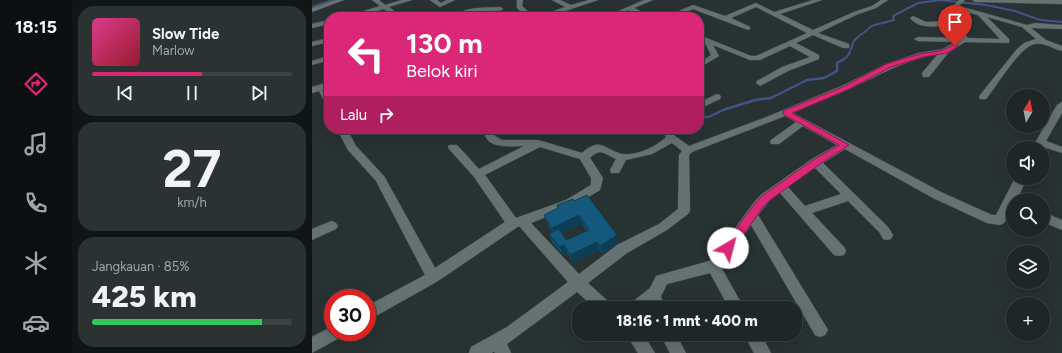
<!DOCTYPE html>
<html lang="id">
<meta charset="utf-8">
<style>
body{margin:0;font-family:Figtree,sans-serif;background:#2b3232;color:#f1f3f6;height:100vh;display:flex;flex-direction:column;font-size:15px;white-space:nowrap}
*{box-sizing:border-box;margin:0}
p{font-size:13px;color:#a1a5a7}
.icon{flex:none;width:22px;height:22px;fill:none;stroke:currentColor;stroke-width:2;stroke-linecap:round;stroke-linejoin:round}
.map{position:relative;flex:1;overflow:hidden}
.drawer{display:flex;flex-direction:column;gap:6px;padding:6px;background:#101515;width:240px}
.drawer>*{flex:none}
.banner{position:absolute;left:12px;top:12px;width:380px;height:122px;border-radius:16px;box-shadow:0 4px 16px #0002,0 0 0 1px #3c4343;background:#db2777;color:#fff;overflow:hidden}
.needle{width:26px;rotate:10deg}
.buttons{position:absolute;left:694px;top:89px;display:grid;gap:8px}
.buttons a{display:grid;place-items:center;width:44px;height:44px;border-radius:50%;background:#1e2626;box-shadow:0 4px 16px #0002,0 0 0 1px #3c4343;font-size:20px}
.speed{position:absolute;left:12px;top:289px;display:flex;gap:8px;font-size:20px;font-weight:700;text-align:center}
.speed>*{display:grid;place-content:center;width:52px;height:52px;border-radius:50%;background:#1e2626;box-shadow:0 4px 16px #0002,0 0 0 1px #3c4343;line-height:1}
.speed .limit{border:6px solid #d22;background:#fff;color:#111}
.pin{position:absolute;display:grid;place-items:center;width:34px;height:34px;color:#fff;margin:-41px -17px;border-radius:50% 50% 50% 0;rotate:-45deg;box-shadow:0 0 4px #0007}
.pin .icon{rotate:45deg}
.me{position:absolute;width:44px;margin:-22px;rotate:37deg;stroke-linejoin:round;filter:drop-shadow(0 0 3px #0008)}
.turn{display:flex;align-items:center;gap:14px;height:84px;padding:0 16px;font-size:18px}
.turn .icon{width:52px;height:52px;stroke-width:2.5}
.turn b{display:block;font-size:28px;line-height:34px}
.then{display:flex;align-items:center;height:38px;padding:0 16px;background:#0003;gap:8px;font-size:15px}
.big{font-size:30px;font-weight:800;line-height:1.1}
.drawer .tile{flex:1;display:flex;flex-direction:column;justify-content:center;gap:6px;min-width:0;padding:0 14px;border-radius:16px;background:#2b3232}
.drawer .dial{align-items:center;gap:0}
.dial b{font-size:52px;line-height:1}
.song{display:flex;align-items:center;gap:12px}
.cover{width:48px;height:48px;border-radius:6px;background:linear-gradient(135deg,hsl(330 70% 55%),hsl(350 70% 35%))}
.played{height:4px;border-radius:2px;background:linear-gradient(90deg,#db2777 55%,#3c4343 55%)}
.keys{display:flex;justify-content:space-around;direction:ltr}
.charge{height:6px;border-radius:3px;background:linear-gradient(90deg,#34c759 85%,#3c4343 0)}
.trip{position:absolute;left:260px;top:301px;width:230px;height:40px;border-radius:16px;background:#1e2626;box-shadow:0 4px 16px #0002,0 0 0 1px #3c4343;font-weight:800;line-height:40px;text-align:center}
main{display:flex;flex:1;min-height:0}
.tab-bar{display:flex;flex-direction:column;width:72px;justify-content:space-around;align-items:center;background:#0c0f0f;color:#a1a5a7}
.tab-bar .icon{width:28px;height:28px}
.tab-bar .active{color:#db2777}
.tab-bar b{font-size:18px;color:#f1f3f6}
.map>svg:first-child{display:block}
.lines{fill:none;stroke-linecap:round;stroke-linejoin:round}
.stream-far1{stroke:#445386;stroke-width:2}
.stream{stroke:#445386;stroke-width:2.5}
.minor-casing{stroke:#464e4f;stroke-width:1}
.minor{fill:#667172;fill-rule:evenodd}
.wall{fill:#114c6a;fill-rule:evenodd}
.shaded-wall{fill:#0e3e56}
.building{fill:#14587b;stroke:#0e3e56}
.route{fill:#db2777;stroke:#8e194d}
</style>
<main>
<nav class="tab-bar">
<b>18:15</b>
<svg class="icon active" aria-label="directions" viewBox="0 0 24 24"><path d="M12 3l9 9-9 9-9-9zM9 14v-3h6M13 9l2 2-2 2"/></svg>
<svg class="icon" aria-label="music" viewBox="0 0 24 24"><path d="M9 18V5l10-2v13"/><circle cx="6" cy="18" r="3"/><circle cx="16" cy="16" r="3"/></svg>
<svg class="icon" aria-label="phone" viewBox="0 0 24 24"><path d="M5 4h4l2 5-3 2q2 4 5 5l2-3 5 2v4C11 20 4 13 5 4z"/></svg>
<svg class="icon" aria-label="climate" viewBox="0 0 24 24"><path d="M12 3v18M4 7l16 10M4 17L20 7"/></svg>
<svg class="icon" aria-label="car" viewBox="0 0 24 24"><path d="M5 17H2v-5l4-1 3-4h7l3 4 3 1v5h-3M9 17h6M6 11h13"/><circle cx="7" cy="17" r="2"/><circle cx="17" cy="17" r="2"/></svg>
</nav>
<section class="drawer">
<div class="tile">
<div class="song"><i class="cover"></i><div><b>Slow Tide</b><p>Marlow</p></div></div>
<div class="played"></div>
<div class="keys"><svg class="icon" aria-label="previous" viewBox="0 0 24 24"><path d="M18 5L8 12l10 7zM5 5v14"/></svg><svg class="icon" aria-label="pause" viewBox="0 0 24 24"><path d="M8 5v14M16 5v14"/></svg><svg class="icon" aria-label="next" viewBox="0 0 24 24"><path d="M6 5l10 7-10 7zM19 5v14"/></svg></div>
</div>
<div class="tile dial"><b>27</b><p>km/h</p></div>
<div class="tile"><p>Jangkauan · 85%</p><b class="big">425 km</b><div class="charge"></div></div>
</section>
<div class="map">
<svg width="750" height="353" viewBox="0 0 750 353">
<rect width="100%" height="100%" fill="#283233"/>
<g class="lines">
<path class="stream-far1" d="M0 7 21 0
M531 60C539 55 538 49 542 41 546 35 555 32 559 26L582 20 581 16 606 3 628 0 674 5 703 11 728 20 750 22"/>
<path class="stream" d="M387 117H397L411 110 443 100 459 98 495 80 512 78 525 71V63L532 59"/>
<g class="minor-casing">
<path id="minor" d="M23 0H32L0 12V8Z
M60 0H67L73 5 90 0H100L77 7 90 17H83L72 9 42 17H32L68 6Z
M118 0H125L129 3 135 0H143L128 7Z
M205 0H211L210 6 222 17H215L205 8Z
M240 0H248L259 5 277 0H286L235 17H225L253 7Z
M332 0H341L322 8 341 17H332L316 10 301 17H293Z
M501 0H510L468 14 501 30 542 12 560 6 569 0H576L564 8 546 14 506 33 537 44V48H531L501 35 484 43 507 55V59L476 71 448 86 444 83 445 81 470 67 498 57 478 46 448 60H438L401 45 407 56 387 68V63L399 55 392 41 387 40V35L439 56H444L495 33 444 7 419 18 438 27V29L436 30 381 9 362 17H353L381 5 413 16 444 3 462 12Z
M647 0H653L647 6 715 25 723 23 750 25V29L719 28 734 40 750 46V51C741 49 733 42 723 44 708 46 685 86 674 99H668L667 97 668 95 705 49 712 43 724 39 710 27 675 17 697 39V43L653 42 636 53 617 77H611L610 73 626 54C592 60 568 75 537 89 519 97 499 105 481 113L629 192 680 215H684L703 178H715L705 200H701V207L692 223 688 225 675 223 621 198 533 149 511 163 576 227 581 235 579 239 575 240 571 239 568 233 536 201 500 213 532 247 534 251 532 255 527 256 522 255 468 193 458 200 446 215 513 325 516 330 513 335 508 337 503 335 439 225 409 267 432 308H417L398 273 355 284 349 296 352 308H338L337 307 335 308H317L319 303 338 288 344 276 397 261 418 235 443 201 450 194 500 159 525 145 491 126 467 144H459L458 142 459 140 484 122 473 116 380 152 377 155 378 211 376 214 355 230 315 253 276 283 298 303 300 308H283L265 292 195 344 199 353H183L182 351 180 353H157L159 347 195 327 256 282 207 226 126 281 55 321V306L113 275 64 181 36 150 25 129H35L44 146 72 176 123 268 193 222 162 177 137 149 136 147 137 145H145L167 169 212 146C199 146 175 150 172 132L174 129H184L182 132 183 136 190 140H226L270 153C289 136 293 150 310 154 324 156 344 147 354 137L349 129H359L363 136 377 146 457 116 532 85 574 64 607 53 631 49 643 42 606 41 602 39 606 37 648 38 639 25C625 26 608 30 598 18L601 16 614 22 636 21 629 11 641 6ZM643 9 666 15 688 39 656 38 636 12ZM360 143 370 151 367 155 366 209 347 224 305 245 267 274 219 223 262 206 288 190 291 178 278 158C289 147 292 154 304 159L298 170 299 173H307L314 160 340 154ZM228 147 268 159 279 178V185L254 200 204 218 173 175ZM503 168 529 194 493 206 476 187Z
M660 0H750V4L663 2Z
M188 7 191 9 190 10 155 14 149 17H143C150 6 175 8 188 7Z
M17 20V24L0 28V24Z
M17 38V42L0 46V42Z
M17 56V60L0 65V61Z
M17 82V88L14 89 17 94V106L14 105 7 91 0 93V87Z
M405 94 408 95 409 97 408 99 387 109V103Z
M750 102V113L734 141 750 147V153L731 147 720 148 745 105Z
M731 212 750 220V230L731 222Z
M20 221 24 223 26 226 24 229 0 240V229Z
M21 326V332H32L29 337 0 353V337Z
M314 334H331L343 353H326Z
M348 334H364L374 353H358Z
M432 334H449L459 353H442Z"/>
</g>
<use href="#minor" class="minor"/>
</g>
<path class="wall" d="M262 201 306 243 290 254 287 250 261 263 255 253 251 255 240 242 237 234 241 233 235 223 232 215 246 208 245 205ZM270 224 274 231 254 240 250 233Z"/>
<path class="shaded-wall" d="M267 215 270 224 243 236 240 228Z
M305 235 306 243 290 254 288 246Z
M285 242 287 250 261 263 258 255Z
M252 245 255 253 251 255 248 247Z"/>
<path class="building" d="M275 195 305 235 288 246 285 242 258 255 252 245 248 247 237 234 247 229 254 240 277 230 267 215 240 228 232 215 246 208 245 205 261 199 262 201Z"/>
<path class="route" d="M643 44H645V47L635 53 611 57 579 67 537 89 480 113 537 145 508 164 458 200 451 207 420 251 416 253 412 251 411 248 412 245 444 202 451 195 501 160 527 145 471 114V111L533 86 574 64 608 54 631 50Z"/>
</svg>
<div class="buttons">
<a><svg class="needle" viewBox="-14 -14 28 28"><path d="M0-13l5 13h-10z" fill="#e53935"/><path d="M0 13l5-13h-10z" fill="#a1a5a7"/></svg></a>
<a><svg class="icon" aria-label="sound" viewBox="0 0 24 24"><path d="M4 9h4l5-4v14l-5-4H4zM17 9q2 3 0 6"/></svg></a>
<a><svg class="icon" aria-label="search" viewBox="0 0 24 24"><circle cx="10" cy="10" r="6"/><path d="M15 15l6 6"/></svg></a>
<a><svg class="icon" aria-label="layers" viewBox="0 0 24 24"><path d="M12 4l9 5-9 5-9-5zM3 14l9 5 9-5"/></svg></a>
<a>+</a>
</div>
<div class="speed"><div class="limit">30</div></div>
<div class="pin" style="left:643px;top:46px;background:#d93025"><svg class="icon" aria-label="arrive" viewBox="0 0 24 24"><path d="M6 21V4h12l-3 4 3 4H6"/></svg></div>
<svg class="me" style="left:416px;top:248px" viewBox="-20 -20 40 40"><circle r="19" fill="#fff"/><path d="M0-13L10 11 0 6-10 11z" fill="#db2777"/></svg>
<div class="trip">18:16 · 1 mnt · 400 m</div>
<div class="banner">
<div class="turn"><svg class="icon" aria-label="left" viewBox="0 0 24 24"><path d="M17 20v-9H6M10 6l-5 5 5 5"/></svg><div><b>130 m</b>Belok kiri</div></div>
<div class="then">Lalu<svg class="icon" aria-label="right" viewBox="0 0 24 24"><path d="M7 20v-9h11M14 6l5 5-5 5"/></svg></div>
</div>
</div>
</main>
